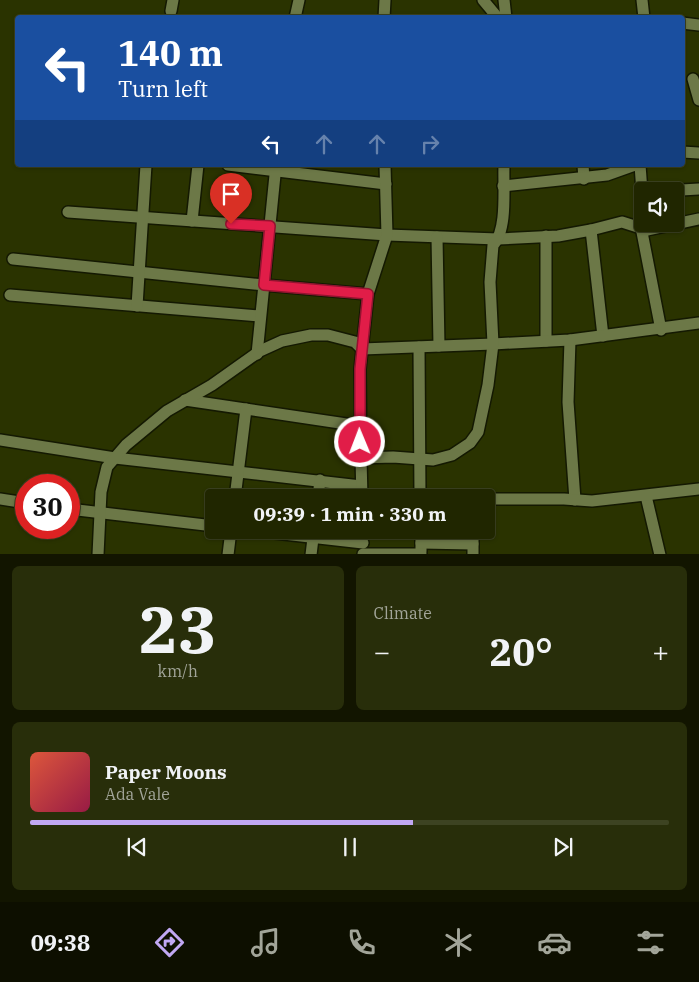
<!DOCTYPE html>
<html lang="en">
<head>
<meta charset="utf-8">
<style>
  :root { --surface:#202600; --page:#282e0a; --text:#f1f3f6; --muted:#a2a599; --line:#3d4322; --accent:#c1a8f3 }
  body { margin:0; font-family:"IBM Plex Serif",serif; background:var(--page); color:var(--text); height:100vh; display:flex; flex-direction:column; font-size:19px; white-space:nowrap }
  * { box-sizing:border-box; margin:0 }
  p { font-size:16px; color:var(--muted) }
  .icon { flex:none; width:28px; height:28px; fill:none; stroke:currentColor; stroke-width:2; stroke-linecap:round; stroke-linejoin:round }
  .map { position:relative; height:554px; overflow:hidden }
  .drawer { display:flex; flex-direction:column; gap:12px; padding:12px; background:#121500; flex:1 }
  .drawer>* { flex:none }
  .guide { position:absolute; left:15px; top:15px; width:670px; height:152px; border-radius:5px; box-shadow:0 1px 4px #0004,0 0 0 1px var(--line); background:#1a4fa0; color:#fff; overflow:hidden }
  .buttons { position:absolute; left:634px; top:182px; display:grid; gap:10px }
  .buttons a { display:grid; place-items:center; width:50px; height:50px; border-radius:5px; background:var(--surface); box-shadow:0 1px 4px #0004,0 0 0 1px var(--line); font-size:25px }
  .speed { position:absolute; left:15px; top:474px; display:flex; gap:10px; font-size:25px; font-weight:700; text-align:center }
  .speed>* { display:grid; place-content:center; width:65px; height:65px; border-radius:50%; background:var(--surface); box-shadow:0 1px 4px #0004,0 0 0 1px var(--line); line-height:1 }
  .speed .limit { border:8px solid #d22; background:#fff; color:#111 }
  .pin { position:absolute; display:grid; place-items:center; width:42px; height:42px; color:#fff; margin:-51px -21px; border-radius:50% 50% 50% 0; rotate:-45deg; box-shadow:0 0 5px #0007 }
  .pin .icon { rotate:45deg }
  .me { position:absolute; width:55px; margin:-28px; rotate:359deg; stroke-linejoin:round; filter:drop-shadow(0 0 4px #0008) }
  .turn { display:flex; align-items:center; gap:18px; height:105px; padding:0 20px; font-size:22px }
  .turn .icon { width:65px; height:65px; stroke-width:2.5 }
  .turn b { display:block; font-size:35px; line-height:42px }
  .lanes { display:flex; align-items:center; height:48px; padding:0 20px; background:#0003; justify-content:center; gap:25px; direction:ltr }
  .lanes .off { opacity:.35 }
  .big { font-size:38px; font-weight:800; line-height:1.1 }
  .drawer .widget { flex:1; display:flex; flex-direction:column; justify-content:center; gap:8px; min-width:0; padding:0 18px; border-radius:8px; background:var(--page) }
  .drawer .dial { align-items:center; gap:0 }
  .dial b { font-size:65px; line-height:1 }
  .song { display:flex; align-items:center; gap:15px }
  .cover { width:60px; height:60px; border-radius:8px; background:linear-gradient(135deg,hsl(10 70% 55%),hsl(340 70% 35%)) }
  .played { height:5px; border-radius:2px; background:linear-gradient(90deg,var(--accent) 60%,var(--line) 60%) }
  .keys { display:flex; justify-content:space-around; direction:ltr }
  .heat { display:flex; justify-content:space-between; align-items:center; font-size:28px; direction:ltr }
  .drawer .tiles { flex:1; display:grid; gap:12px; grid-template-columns:1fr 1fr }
  .widget:last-child { grid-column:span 2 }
  .trip { position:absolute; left:205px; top:489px; width:290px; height:50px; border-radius:5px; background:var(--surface); box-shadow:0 1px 4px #0004,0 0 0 1px var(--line); font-weight:800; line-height:50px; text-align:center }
  .tabs { display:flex; height:80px; justify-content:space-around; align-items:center; background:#0d0f00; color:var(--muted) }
  .tabs .icon { width:35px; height:35px }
  .tabs .current { color:var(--accent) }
  .tabs b { font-size:22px; color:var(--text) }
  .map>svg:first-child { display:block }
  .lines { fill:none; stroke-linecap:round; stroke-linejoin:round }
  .minor-casing { stroke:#141902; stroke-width:14 }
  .minor { stroke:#6c7847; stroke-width:11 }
  .route-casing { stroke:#92132f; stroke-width:12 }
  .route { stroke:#e11d48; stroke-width:9 }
</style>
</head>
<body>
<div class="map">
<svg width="699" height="555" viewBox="0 0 699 555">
  <rect width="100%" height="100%" fill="#2a3300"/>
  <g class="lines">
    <g class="minor-casing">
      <g id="minor">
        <polyline points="483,0 498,18"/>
        <polyline points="504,0 506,18"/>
        <polyline points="642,0 644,18"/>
        <polyline points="171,11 173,0"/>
        <polyline points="295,18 299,0"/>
        <polyline points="384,18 385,0"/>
        <polyline points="682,23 699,25"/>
        <polyline points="693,79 699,100"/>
        <polyline points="682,152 699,153"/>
        <polyline points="228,165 386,184"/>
        <polyline points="583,165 584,179"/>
        <polyline points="640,165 642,192"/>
        <polyline points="503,186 607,175 635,165"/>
        <polyline points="664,191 699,189"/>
        <polyline points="641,192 641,227 661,330"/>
        <polyline points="68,212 387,235 498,239 558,236 591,230 622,222 647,230 699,219"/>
        <polyline points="192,221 198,165"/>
        <polyline points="591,230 603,336"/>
        <polyline points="437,237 439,346"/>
        <polyline points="13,259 264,285 368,294"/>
        <polyline points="10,295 260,316"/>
        <polyline points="137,306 146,165"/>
        <polyline points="570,340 568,402 575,500"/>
        <polyline points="546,341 546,236"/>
        <polyline points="419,347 420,498"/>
        <polyline points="257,354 276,165"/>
        <polyline points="185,400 360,426"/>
        <polyline points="0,440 115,458 361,486"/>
        <polyline points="361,458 360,369 368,294 387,235 385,165"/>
        <polyline points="646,496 660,555"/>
        <polyline points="235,498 246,409"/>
        <polyline points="318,498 320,480"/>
        <polyline points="362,498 361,458 393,457 433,460 452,455 470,443 478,432 488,385 493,344 570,340 699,323"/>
        <polyline points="0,499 26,503"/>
        <polyline points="486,499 564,499 592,501 699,489"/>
        <polyline points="69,509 214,526"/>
        <polyline points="247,530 363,543"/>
        <polyline points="421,530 421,551"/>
        <polyline points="473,530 473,555"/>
        <polyline points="421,543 473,544"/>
        <polyline points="363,554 421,554"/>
        <path d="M 98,555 L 101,492 L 107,467 L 126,445 L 167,411 L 212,385 L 260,351 L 282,341 L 311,335 L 328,335 L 355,342 L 362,349 L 493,344 L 490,282 L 493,245 C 508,230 503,186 504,165"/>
        <polyline points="228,555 231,530"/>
        <polyline points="311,555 314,530"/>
      </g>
    </g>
    <use href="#minor" class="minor"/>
  </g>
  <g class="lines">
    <g class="route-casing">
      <polyline id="route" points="231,224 270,226 264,285 368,294 360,369 360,442"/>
    </g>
    <use href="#route" class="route"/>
  </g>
</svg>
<div class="buttons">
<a><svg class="icon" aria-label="sound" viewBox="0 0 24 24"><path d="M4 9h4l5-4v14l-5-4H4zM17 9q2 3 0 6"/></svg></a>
</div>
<div class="speed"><div class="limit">30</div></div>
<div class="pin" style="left:231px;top:224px;background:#d93025"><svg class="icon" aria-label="arrive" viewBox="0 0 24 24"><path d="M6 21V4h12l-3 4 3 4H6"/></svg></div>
<svg class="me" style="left:360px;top:442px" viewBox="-20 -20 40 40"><circle r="17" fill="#e11d48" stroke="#fff" stroke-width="3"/><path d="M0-11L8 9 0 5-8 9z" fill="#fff"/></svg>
<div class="trip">09:39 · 1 min · 330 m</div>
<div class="guide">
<div class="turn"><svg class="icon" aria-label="left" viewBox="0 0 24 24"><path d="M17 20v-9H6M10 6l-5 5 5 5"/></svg><div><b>140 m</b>Turn left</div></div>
<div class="lanes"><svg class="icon" aria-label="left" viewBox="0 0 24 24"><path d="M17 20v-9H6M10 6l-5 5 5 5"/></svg><svg class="icon off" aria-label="ahead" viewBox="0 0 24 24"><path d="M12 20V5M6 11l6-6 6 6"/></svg><svg class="icon off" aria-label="ahead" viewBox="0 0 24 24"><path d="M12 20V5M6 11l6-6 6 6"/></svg><svg class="icon off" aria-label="right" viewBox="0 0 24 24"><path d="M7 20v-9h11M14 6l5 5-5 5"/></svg></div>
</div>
</div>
<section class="drawer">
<div class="tiles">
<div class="widget dial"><b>23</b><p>km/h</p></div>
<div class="widget"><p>Climate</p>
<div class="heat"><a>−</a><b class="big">20°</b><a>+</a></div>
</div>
<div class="widget">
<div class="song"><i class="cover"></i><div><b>Paper Moons</b><p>Ada Vale</p></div></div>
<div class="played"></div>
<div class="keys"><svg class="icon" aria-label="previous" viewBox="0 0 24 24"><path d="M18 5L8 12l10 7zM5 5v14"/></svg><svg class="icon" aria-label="pause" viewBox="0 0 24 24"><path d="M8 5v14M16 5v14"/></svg><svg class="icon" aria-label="next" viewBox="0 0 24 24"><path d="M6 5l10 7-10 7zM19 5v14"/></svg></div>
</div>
</div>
</section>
<nav class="tabs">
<b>09:38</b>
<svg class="icon current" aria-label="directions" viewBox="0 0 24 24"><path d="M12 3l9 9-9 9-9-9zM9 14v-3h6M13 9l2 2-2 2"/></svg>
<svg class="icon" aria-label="music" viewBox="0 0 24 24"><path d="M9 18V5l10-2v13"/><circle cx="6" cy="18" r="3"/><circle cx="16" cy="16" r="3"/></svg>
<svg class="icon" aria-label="phone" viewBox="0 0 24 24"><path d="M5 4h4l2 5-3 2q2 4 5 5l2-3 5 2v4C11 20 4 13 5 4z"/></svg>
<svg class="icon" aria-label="climate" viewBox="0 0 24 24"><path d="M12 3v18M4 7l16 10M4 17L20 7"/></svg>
<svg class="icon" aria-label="car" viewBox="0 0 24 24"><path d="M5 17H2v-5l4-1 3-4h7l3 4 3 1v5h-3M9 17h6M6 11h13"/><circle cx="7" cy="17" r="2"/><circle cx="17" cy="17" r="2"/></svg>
<svg class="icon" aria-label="filters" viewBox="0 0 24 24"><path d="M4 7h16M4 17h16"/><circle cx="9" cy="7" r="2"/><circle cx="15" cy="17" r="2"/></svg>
</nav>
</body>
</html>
